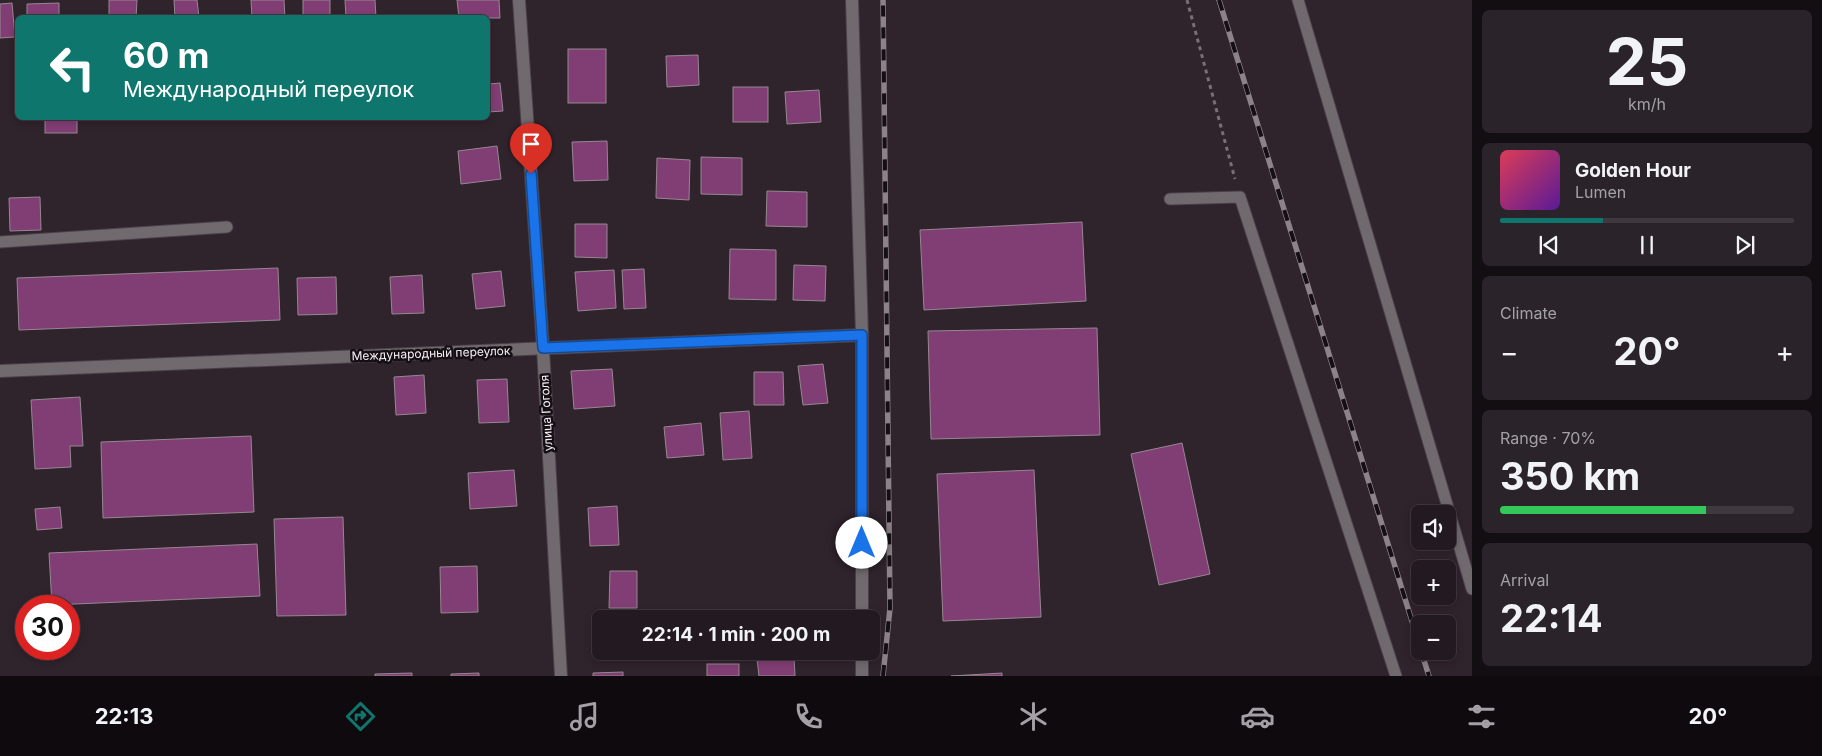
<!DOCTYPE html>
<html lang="en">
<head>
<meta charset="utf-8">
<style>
  :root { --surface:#231a21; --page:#2b232a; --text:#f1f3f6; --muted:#a3a1a5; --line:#40383f; --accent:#0f766e }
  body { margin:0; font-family:Inter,sans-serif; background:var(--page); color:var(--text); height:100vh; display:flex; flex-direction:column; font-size:19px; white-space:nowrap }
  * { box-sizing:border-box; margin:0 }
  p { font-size:16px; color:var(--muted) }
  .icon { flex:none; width:28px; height:28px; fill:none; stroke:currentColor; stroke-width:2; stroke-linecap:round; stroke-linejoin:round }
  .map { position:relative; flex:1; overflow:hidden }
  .panel { display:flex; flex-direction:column; gap:10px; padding:10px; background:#130e12; width:350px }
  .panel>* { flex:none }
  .top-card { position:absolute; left:15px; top:15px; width:475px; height:105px; border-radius:8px; box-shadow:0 2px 8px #0003,0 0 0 1px var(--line); background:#0f766e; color:#fff; overflow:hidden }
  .controls { position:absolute; left:1411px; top:505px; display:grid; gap:10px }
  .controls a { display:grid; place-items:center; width:45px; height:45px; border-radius:8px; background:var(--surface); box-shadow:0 2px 8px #0003,0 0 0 1px var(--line); font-size:25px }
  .speed { position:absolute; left:15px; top:595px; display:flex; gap:10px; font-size:25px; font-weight:700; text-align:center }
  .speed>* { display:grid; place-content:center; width:65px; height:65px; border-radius:50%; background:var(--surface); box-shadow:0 2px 8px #0003,0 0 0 1px var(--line); line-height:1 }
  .speed .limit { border:8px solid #d22; background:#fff; color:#111 }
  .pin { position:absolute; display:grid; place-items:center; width:42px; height:42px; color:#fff; margin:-51px -21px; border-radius:50% 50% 50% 0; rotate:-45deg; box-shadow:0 0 5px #0007 }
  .pin .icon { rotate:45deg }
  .me { position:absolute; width:55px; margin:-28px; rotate:0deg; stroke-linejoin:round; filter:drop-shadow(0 0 4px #0008) }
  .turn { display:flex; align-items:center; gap:18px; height:105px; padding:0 25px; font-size:22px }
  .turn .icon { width:65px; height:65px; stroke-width:2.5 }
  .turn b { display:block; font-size:35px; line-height:42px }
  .big { font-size:38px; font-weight:700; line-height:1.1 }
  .panel .tile { flex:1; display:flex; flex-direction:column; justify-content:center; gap:8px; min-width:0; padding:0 18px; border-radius:8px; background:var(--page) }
  .panel .dial { align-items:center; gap:0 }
  .dial b { font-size:65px; line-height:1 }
  .song { display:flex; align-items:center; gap:15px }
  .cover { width:60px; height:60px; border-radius:8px; background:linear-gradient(135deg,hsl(350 70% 55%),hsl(270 70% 35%)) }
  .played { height:5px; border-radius:2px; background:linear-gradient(90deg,var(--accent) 35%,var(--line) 35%) }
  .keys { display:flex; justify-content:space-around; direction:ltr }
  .heat { display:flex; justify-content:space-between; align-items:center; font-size:28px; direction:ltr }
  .charge { height:8px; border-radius:4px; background:linear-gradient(90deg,#34c759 70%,var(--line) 0) }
  .trip { position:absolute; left:592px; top:610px; width:288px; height:50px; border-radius:8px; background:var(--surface); box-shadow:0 2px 8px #0003,0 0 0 1px var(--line); font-weight:700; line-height:50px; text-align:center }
  .menu { display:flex; height:80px; justify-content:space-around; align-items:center; background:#0e0a0d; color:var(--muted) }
  .menu .icon { width:35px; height:35px }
  .menu .current { color:var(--accent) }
  .menu b { font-size:22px; color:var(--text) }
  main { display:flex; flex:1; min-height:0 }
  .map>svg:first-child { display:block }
  .building { fill:#813e74; stroke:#968792 }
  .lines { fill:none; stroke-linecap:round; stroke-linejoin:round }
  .lane-casing { stroke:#4b4048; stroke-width:13 }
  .street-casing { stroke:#4b4048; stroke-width:14 }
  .path { stroke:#7a6f77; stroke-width:3; stroke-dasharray:4 4; stroke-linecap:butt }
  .lane { stroke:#706a6f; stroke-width:11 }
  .street { stroke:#706a6f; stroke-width:12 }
  .rail-casing { stroke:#8d828a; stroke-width:5.5 }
  .rail { stroke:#140f13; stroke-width:4; stroke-dasharray:11; stroke-linecap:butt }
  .route-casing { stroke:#114b97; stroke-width:12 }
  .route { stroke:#1a73e8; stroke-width:9 }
  .labels { text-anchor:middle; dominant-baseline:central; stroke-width:5; stroke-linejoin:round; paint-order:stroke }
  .street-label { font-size:12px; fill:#f8eff5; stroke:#140f13 }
</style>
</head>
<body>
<main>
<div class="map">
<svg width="1472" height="676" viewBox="0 0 1472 676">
  <rect width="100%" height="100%" fill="#2f232c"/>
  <g class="building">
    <polygon points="109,0 137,0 136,18 109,18"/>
    <polygon points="174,0 197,0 199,18 175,18"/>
    <polygon points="251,0 284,0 285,18 252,18"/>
    <rect x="303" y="0" width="27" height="18"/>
    <polygon points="345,0 375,0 376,18 346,18"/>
    <polygon points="457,0 499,0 500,18 459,18"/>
    <polygon points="12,3 15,37 0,38 0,4"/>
    <polygon points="59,3 59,18 27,18 27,4"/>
    <rect x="568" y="49" width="38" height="54"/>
    <polygon points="698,55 699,85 667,87 666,56"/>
    <polygon points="500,83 503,111 488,112 488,84"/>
    <rect x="733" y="87" width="35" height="35"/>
    <polygon points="819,90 821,122 787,124 785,92"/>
    <rect x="45" y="118" width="32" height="15"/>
    <polygon points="607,141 608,180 574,181 572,142"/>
    <polygon points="497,146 501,179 461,184 458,151"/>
    <polygon points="701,157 742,158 742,195 701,194"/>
    <polygon points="657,158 690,160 689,200 656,198"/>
    <polygon points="767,191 807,192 807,227 766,226"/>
    <polygon points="40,197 41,230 10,231 9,198"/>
    <polygon points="1082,222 1086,301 924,310 920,230"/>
    <polygon points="575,224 607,224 607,258 575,257"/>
    <polygon points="730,249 776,250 776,300 729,299"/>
    <polygon points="794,265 826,266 825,301 793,300"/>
    <polygon points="278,268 280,320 19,330 17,278"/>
    <polygon points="644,269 646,308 624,309 622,270"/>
    <polygon points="614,270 616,308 578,311 575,272"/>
    <polygon points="501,271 505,306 476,309 472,274"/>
    <polygon points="422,275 424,313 392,314 390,277"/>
    <polygon points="336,277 337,314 298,315 297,278"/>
    <polygon points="1097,328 1100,435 931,439 928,331"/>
    <polygon points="823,364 828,403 803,405 798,366"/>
    <polygon points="612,369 615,406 574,409 571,371"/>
    <polygon points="754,372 783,372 784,405 754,405"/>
    <polygon points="424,375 426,413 396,415 394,377"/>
    <polygon points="507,379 509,422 479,423 477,380"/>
    <polygon points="80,397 83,446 70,446 71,467 35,469 31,400"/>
    <polygon points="749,411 752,458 723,460 720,413"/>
    <polygon points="701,423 704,455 667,458 664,427"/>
    <polygon points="251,436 254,512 103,518 101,442"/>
    <polygon points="1182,443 1210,574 1159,585 1131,454"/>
    <polygon points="514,470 517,506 470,509 468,473"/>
    <polygon points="1034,470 1041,617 943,621 937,474"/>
    <polygon points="617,506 619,545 590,546 588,508"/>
    <polygon points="60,507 62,528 37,530 35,509"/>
    <polygon points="343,517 346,615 277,616 274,519"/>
    <polygon points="257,544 260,596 52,605 49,553"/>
    <polygon points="477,566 478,612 441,613 440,567"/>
    <polygon points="610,571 637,571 637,608 609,608"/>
    <polygon points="794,656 795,676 759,676 757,659"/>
    <rect x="707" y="664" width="32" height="12"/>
    <polygon points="623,672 623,676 593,676 593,673"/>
    <polygon points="412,673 412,676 375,676 375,674"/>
    <polygon points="479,673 479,676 451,676 451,674"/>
    <polygon points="1002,673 1002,676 951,676"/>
  </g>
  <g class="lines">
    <g class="lane-casing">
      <g id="lane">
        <polyline points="1298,0 1472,589"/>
        <polyline points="1170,199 1240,197 1396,676"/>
        <polyline points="0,242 227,227"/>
      </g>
    </g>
    <g class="street-casing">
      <g id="street">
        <polyline points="519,0 543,348 561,676"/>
        <polyline points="852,0 862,335 862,619"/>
        <polyline points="0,371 862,335"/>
        <polyline points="862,651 862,676"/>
      </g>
    </g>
    <polyline class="path" points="1187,0 1235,179"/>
    <use href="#lane" class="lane"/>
    <use href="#street" class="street"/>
    <g class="rail-casing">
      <g id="rail">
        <polyline points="1219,0 1420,647"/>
        <polyline points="1421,651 1429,676"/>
        <polyline points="883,676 890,608 883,0"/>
      </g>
    </g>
    <use href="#rail" class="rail"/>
  </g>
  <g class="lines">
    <g class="route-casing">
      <polyline id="route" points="531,174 543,348 862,335 862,543"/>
    </g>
    <use href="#route" class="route"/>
  </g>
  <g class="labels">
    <g class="street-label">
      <text transform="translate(431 353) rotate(-2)">Международный переулок</text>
      <text transform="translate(546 413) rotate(-93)">улица Гоголя</text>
    </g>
  </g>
</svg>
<div class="controls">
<a><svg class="icon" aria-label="sound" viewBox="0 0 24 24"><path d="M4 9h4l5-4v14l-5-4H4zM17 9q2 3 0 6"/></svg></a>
<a>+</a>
<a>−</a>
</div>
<div class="speed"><div class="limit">30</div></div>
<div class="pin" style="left:531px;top:174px;background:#d93025"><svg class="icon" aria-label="arrive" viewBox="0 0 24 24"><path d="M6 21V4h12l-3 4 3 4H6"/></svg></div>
<svg class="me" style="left:862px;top:543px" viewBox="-20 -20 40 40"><circle r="19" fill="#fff"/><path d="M0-13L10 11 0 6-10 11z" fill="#1a73e8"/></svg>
<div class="trip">22:14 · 1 min · 200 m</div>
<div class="top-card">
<div class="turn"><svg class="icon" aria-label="left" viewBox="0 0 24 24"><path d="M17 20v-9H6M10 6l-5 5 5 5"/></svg><div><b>60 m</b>Международный переулок</div></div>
</div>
</div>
<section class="panel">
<div class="tile dial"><b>25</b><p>km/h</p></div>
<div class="tile">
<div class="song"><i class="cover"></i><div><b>Golden Hour</b><p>Lumen</p></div></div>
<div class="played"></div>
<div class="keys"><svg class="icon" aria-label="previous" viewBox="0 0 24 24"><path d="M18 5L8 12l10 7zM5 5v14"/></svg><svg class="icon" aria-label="pause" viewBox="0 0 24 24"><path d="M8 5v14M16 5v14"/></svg><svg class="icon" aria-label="next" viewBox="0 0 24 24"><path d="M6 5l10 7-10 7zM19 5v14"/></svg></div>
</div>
<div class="tile"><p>Climate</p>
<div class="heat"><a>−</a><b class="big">20°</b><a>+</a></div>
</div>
<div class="tile"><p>Range · 70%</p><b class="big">350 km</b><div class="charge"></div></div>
<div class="tile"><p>Arrival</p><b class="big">22:14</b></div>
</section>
</main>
<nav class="menu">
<b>22:13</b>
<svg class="icon current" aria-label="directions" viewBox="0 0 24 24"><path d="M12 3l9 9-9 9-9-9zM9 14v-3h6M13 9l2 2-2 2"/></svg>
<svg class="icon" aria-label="music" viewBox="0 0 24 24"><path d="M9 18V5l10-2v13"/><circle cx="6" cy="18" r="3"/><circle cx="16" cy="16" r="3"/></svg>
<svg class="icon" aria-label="phone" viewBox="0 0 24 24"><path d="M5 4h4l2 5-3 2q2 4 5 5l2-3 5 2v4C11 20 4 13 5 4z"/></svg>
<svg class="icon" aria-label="climate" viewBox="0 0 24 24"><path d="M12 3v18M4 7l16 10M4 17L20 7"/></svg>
<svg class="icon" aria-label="car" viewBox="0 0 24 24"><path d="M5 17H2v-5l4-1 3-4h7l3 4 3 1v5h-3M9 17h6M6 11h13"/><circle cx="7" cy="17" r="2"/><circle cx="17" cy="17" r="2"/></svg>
<svg class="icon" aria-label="filters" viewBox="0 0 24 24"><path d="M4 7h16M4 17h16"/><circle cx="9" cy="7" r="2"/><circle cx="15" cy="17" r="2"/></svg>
<b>20°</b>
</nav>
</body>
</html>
